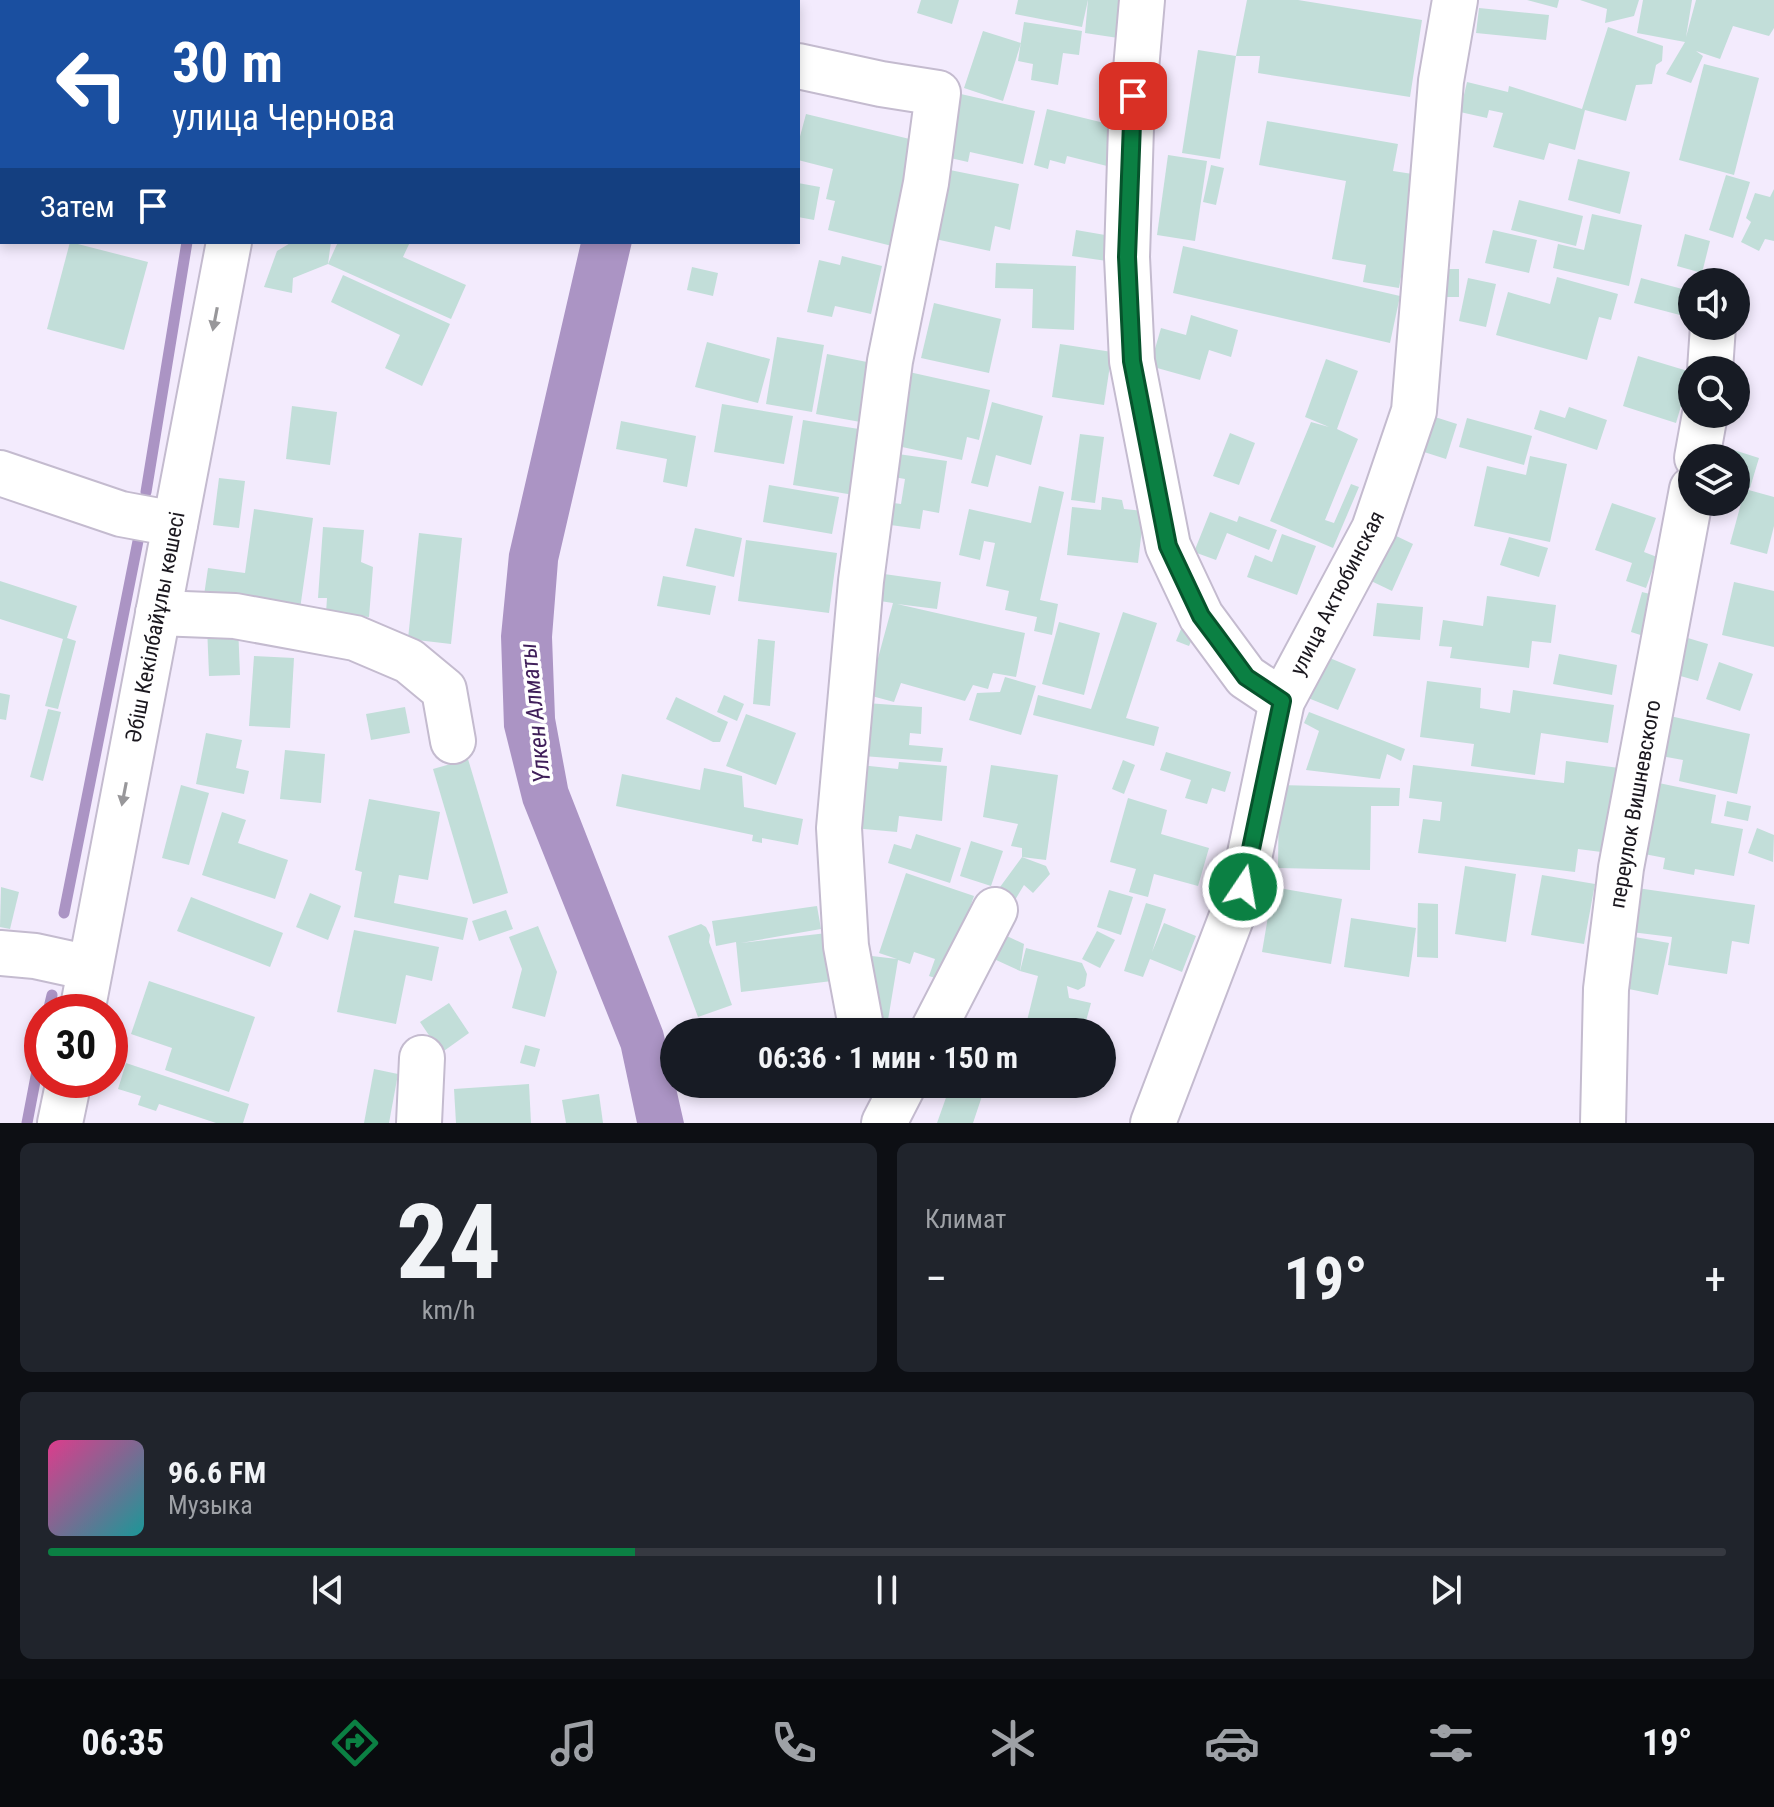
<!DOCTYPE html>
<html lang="ru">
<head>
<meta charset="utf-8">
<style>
  :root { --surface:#171b24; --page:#20242c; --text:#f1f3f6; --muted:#9ea1a6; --line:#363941; --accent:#0b8043 }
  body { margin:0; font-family:"Roboto Condensed",sans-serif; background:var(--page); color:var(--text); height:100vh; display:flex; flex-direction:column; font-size:30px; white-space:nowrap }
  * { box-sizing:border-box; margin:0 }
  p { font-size:26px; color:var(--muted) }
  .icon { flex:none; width:44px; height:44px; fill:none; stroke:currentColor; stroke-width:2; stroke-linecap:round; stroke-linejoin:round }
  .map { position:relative; height:1123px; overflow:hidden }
  .sheet { display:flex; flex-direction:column; gap:20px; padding:20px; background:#0d0f14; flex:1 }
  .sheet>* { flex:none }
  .top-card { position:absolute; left:0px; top:0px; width:800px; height:244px; box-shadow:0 4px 12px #0003; background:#1a4fa0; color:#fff; overflow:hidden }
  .fabs { position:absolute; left:1678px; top:268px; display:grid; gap:16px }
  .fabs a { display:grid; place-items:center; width:72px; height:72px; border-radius:50%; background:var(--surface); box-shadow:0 4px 12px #0003; font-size:40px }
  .speed { position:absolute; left:24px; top:994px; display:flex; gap:16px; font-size:40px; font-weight:700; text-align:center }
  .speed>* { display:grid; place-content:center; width:104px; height:104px; border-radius:50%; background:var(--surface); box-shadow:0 4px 12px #0003; line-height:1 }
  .speed .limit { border:12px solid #d22; background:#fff; color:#111 }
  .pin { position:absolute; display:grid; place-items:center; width:68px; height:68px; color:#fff; margin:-34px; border-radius:16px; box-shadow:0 4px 12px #0006 }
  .me { position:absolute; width:88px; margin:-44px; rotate:12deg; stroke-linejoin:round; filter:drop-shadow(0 0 6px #0008) }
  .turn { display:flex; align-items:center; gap:28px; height:168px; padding:0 40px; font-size:36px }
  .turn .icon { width:104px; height:104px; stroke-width:2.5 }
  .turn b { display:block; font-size:56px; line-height:68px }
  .then { display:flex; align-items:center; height:76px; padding:0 40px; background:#0003; gap:16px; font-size:30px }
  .big { font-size:60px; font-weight:700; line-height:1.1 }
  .sheet .tile { flex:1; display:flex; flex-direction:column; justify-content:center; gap:12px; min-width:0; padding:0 28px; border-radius:12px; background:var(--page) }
  .sheet .dial { align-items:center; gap:0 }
  .dial b { font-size:104px; line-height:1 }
  .song { display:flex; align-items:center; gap:24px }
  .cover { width:96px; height:96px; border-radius:12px; background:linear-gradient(135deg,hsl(330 70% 55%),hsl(180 70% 35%)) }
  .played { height:8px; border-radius:4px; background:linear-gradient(90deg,var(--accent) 35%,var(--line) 35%) }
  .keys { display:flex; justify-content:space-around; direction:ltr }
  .heat { display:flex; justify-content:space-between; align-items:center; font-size:44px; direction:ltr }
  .sheet .tiles { flex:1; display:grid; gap:20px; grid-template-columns:1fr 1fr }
  .tile:last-child { grid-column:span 2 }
  .trip { position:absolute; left:660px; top:1018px; width:456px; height:80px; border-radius:40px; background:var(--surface); box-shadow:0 4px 12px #0003; font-weight:700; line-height:80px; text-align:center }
  .menu { display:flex; height:128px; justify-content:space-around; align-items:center; background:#090b0e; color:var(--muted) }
  .menu .icon { width:56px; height:56px }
  .menu .current { color:var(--accent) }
  .menu b { font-size:36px; color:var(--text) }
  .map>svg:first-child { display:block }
  .water { fill:#ab94c4 }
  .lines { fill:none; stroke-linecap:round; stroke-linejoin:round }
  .stream { stroke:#ab94c4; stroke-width:11 }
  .building { fill:#c2ded9 }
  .minor-casing { stroke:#c4bbcf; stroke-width:48 }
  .minor { stroke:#fff; stroke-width:44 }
  .oneway { fill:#98979a }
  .route-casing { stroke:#07532c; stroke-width:20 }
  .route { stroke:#0b8043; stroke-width:14 }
  .labels { text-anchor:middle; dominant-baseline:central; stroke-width:7; stroke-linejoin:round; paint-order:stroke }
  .street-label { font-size:22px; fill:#1b181f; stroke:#fff }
  .water-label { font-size:24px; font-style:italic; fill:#40205a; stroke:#fff }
</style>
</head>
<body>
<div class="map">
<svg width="1774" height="1123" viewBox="0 0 1774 1123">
  <rect width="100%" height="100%" fill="#f3ebfd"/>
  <polygon class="water" points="581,242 632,242 558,561 552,637 555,718 568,788 663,1031 684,1123 637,1123 621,1048 523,803 504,727 501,636 509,554"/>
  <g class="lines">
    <g class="stream">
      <polyline points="202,0 203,2"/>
      <polyline points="146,492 187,242"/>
      <polyline points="64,913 138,541"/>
      <polyline points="48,1012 52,995"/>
      <polyline points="27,1123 42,1045"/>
    </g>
  </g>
  <g class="building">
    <polygon points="921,0 959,0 952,24 917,13"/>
    <polygon points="1018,0 1088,0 1082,27 1015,14"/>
    <polygon points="1088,0 1131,0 1125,39 1085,33"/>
    <polygon points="1247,0 1298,0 1422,20 1410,97 1258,73 1260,56 1236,56"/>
    <polygon points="1527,0 1559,0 1557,8"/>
    <polygon points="1580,0 1639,0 1634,16 1605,23 1607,9"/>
    <polygon points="1643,0 1692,0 1686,37 1696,0 1774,0 1774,28 1769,36 1733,26 1720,59 1696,51 1703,56 1691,83 1666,74 1685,42 1637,33"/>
    <polygon points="1479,8 1549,15 1546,40 1476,33"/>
    <polygon points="1024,22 1082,31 1079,55 1063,53 1058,85 1031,80 1033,64 1018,61"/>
    <polygon points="1608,27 1663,46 1662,61 1656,65 1652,84 1636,85 1626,121 1585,110 1575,150 1549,143 1544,160 1493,147 1503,113 1489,110 1487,118 1460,112 1467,82 1508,92 1509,86 1582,109"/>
    <polygon points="983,31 1021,43 1003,101 964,88"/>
    <polygon points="1198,50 1236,56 1220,159 1182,153"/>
    <polygon points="1704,64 1759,78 1734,175 1679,160"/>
    <polygon points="952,92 1035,111 1023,164 970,152 968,162 937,155"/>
    <polygon points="1047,109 1129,129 1119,169 1067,156 1065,164 1050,160 1048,169 1034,165"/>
    <polygon points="806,114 918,141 892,246 828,230 835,201 826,199 833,169 798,160 798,144"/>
    <polygon points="1267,121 1398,144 1393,171 1419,175 1399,288 1363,282 1366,265 1332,259 1346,181 1259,165"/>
    <polygon points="1168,155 1207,161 1195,241 1157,235"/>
    <polygon points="1578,159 1630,172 1620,214 1568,200"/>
    <polygon points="1211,165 1224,168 1216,205 1203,202"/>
    <polygon points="940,168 1019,184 1010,230 995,226 990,251 926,237"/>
    <polygon points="1726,175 1750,182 1733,238 1709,230"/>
    <polygon points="798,183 820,187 814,220 798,217"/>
    <polygon points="1774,189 1774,241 1765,239 1759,251 1741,242 1751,222 1746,218 1755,193 1770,197"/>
    <polygon points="1519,200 1583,216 1576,246 1511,230"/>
    <polygon points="1592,214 1642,225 1629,286 1553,268 1558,244 1584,250"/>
    <polygon points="1076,230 1111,236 1107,261 1072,256"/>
    <polygon points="1493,230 1537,240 1529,273 1485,263"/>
    <polygon points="1685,234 1710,241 1702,273 1677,266"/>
    <polygon points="70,242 148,262 124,350 47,329"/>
    <polygon points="292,242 331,242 328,264 293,278 292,293 264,287 277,251"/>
    <polygon points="338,242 410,242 403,257 466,285 451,319 328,264"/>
    <polygon points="1183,246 1400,296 1390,343 1173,293"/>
    <polygon points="842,256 882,266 871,314 835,306 832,317 807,312 819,260 840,265"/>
    <polygon points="996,263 1076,266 1074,330 1032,328 1033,289 995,288"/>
    <polygon points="692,267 718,273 713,296 687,290"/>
    <rect x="1437" y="269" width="22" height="28"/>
    <polygon points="343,275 450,324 422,386 385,368 400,335 331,302"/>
    <polygon points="1557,277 1618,294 1611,320 1599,317 1587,360 1496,335 1508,292 1550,304"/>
    <polygon points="1468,278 1496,284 1486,327 1459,321"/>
    <polygon points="1641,278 1686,290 1680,315 1634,303"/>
    <polygon points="934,303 1001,319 989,373 921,358"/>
    <polygon points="1191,315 1238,330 1231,357 1209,350 1200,380 1150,366 1161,328 1186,335"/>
    <polygon points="777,337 824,345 812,412 766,404"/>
    <polygon points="707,342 770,359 758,403 695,387"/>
    <polygon points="1060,344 1112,352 1104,405 1052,397"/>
    <polygon points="827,354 877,364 866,423 816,414"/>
    <polygon points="1638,356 1691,372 1676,423 1623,406"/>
    <polygon points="1326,359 1358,371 1337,429 1358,439 1325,520 1334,523 1351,484 1359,487 1333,548 1270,521 1311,422 1329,427 1305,417"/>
    <polygon points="909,372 990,390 979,440 967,437 962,460 893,445"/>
    <polygon points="992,402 1043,416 1031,465 996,455 988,487 971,483"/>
    <polygon points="722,404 793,416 784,464 714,452"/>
    <polygon points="292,406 337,412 330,465 286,459"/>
    <polygon points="1569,407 1607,420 1597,450 1534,429 1540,410 1565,418"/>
    <polygon points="1435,417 1457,424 1446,459 1424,452"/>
    <polygon points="1467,418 1532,436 1524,465 1459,447"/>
    <polygon points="803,420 865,430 854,495 793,485"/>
    <polygon points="621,421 696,436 687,487 663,482 667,459 616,449"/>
    <polygon points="1230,433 1255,443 1239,485 1213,476"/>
    <polygon points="1080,434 1104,437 1095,503 1071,500"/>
    <polygon points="1718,445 1759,458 1750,488 1736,484 1736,458 1715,458"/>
    <polygon points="891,453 947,461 939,513 923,510 920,529 883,524 886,502 901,504 905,479 888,476"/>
    <polygon points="1530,456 1567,464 1550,542 1474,526 1487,466 1526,475"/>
    <polygon points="219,478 245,481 239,528 213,525"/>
    <polygon points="769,485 839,497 832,534 763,522"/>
    <polygon points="1039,486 1064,492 1040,600 1058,604 1052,635 1034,631 1037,617 1005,610 1009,591 986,586 995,543 984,541 980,560 959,555 969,509 1031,523"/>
    <polygon points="1745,489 1774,497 1774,526 1767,554 1730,544"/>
    <polygon points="1102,497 1122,500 1124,509 1144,511 1138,563 1067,555 1072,507 1101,510"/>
    <polygon points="1612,503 1656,518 1644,552 1657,557 1646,588 1626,581 1632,563 1595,550"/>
    <polygon points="254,509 313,518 299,616 203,602 208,568 245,573"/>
    <polygon points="1210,512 1237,522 1239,516 1277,530 1269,550 1227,533 1216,560 1194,552"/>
    <polygon points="323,527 364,530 361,562 373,567 369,617 326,613 327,598 318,598"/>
    <polygon points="695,528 742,538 734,577 686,566"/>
    <polygon points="419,533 462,538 451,644 408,639"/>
    <polygon points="1390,533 1413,544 1392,591 1369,580"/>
    <polygon points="1282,534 1316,546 1297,595 1247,577 1255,555 1272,562"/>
    <polygon points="1509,537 1548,548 1539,577 1500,565"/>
    <polygon points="746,540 837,553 829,613 738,601"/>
    <polygon points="884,574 941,582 937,609 897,604 1025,633 1016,677 993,673 988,689 973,685 965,701 901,683 894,702 868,695 893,603 880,601"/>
    <polygon points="663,576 716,586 710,615 657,606"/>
    <polygon points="0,581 77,606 67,638 76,641 58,709 45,706 63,639 0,619"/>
    <polygon points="1734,582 1774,591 1774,647 1722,635"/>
    <polygon points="1642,592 1658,596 1647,637 1631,632"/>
    <polygon points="1487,596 1556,605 1551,643 1532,641 1529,668 1450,658 1452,647 1439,646 1443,620 1483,626"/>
    <polygon points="1377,603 1423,607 1420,640 1373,636"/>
    <polygon points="1123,612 1157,623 1126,718 1159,727 1154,746 1033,715 1038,695 1091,709"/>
    <polygon points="1059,622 1100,633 1084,695 1042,684"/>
    <polygon points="1184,622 1197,628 1189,646 1176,641"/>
    <polygon points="238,625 240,675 209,676 207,626"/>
    <polygon points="1681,636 1708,644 1698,681 1670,673"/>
    <polygon points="758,639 775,641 770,706 753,704"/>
    <polygon points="1559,654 1617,665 1612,695 1553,684"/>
    <polygon points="254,656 294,658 290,728 249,726"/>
    <polygon points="1325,656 1356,669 1338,710 1308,698"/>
    <polygon points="1719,662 1753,674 1740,711 1706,699"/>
    <polygon points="1005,677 1036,686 1021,735 969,720 977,693 1000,692"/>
    <polygon points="1427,681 1481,688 1480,708 1510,713 1513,690 1614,705 1608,743 1541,733 1535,775 1471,766 1474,744 1420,737"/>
    <polygon points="0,693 10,695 6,720 0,719"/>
    <polygon points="724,695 744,704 737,721 717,712"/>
    <polygon points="676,697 728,722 720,742 713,742 666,719"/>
    <polygon points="866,703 922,707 921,734 910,733 909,745 943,748 941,762 863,756"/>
    <polygon points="405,707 410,733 371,740 366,714"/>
    <polygon points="48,709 61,712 43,781 30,777"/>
    <polygon points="1309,712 1405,749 1401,761 1387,754 1380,779 1306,770 1319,731 1304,723"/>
    <polygon points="746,714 796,733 776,785 726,766"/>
    <polygon points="1670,716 1750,734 1737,794 1679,781 1683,760 1661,756"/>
    <polygon points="206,733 242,740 236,768 249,771 244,794 196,784"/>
    <polygon points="285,750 325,754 321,803 280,799"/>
    <polygon points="1166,752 1231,772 1225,792 1212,788 1207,804 1185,798 1191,780 1160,770"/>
    <polygon points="468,759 508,893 473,904 433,769"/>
    <polygon points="1123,760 1135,765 1124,794 1112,789"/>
    <polygon points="1566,761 1627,769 1617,854 1578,849 1575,872 1418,853 1423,819 1440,821 1442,802 1409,798 1413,765 1564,783"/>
    <polygon points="899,762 947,766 942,821 899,816 897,832 853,828 860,765 898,769"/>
    <polygon points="991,765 1058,775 1046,860 1022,857 1022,848 1011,846 1018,824 983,817"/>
    <polygon points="704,768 742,776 744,807 803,819 798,845 762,838 762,843 752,841 753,835 616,806 622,774 700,790"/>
    <polygon points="1654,782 1716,795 1711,823 1743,829 1734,876 1695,869 1694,875 1663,869 1665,858 1639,853"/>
    <polygon points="181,785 209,793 189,865 162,858"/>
    <polygon points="1279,785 1400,788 1399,806 1371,806 1370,870 1278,868"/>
    <polygon points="1128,798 1167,810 1161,834 1209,848 1198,886 1154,874 1148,897 1129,892 1136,869 1110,862"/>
    <polygon points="369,799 440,812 428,880 399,875 394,903 468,918 463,940 354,917 362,872 355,870"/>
    <polygon points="1727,801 1751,806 1748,821 1724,816"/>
    <polygon points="222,812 246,820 238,843 288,860 275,899 202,875"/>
    <polygon points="1757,828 1774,835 1773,862 1748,853"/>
    <polygon points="916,834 961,848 950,883 888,863 894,844 911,849"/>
    <polygon points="971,841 1003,851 991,886 960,876"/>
    <polygon points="1022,857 1046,866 1050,874 1033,893 1024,885 1009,910 992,898"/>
    <polygon points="1465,866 1516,874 1506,942 1455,934"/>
    <polygon points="906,873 974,896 944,981 929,976 935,959 914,952 910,964 898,960 886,1032 868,1032 855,954 897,959 879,953"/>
    <polygon points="1542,875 1595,884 1584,944 1531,935"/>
    <polygon points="1,887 19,892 10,929 0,927"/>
    <polygon points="1273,887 1342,899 1331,964 1262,952"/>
    <polygon points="1637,888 1755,905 1749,944 1732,941 1727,974 1668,965 1672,937 1631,932"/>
    <polygon points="1109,890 1133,897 1121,935 1097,927"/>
    <polygon points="310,893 341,906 328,940 296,927"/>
    <polygon points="191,897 283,933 270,967 177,931"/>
    <polygon points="1146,903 1166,909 1152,952 1164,923 1196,936 1182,972 1150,959 1143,977 1124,971"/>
    <polygon points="1418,903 1438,904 1438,958 1417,957"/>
    <polygon points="817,906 821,929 741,943 827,933 832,981 741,992 736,942 716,946 712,921"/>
    <polygon points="506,910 513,929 479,941 472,921"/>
    <polygon points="1351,918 1416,928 1409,977 1344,967"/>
    <polygon points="701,924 706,927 710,935 709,942 732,1005 698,1017 668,936"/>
    <polygon points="538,926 557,972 545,1017 512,1008 522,969 509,937"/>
    <polygon points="354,930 439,947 432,981 406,975 396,1024 337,1012"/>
    <polygon points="994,930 1024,944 1020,971 983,954"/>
    <polygon points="1097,931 1115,940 1100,968 1082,959"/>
    <polygon points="1629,936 1669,943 1658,995 1619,987"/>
    <polygon points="1026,948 1082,963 1087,974 1085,986 1078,990 1067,986 1069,998 1091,1003 1083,1032 1037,1032 1025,1029 1038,976 1020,971"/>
    <polygon points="149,981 255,1017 229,1092 165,1070 172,1048 131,1034"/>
    <polygon points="449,1003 469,1033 441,1053 420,1022"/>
    <polygon points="525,1045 540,1049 535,1067 520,1063"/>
    <polygon points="126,1063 249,1104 243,1123 216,1123 159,1104 156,1111 138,1105 141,1096 118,1089"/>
    <polygon points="374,1069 398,1074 389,1123 364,1123"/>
    <polygon points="529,1084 531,1123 456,1123 454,1089"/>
    <polygon points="927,1084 986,1084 973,1123 937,1123 948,1092"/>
    <polygon points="1008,1084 1035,1084 1030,1095 1007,1086"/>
    <polygon points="599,1094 603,1123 566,1123 562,1100"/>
  </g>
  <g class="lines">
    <g class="minor-casing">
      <g id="minor">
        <polyline points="249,0 250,2"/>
        <polyline points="714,0 715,2"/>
        <polyline points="1142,0 1131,127 1127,257 1132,361 1168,546 1201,616 1246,677 1282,701"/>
        <polyline points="798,66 881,84 938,93 926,183 890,361 861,581 839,828 846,946 862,1032"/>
        <polyline points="1710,370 1713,326"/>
        <polyline points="1697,458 1705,414"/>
        <polyline points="0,473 121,514 175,524"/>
        <polyline points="158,613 235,616 355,638 409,661 444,690 453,741"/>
        <polyline points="0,953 35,956 90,968"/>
        <polyline points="82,1012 229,242"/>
        <polyline points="932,1032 995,910"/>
        <polyline points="60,1123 69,1080"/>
        <polyline points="419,1123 422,1058"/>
        <polyline points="884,1123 904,1084"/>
        <polyline points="1153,1123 1243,887 1282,701 1374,529 1414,411 1441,81 1455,0"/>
        <polyline points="1603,1123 1606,989 1621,868 1692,489"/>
      </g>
    </g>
    <use href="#minor" class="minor"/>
  </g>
  <defs><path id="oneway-solid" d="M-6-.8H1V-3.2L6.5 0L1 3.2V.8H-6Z" transform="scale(2)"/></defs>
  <g class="oneway">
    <use href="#oneway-solid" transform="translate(215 319) rotate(101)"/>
    <use href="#oneway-solid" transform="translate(124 794) rotate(101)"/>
  </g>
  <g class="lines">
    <g class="route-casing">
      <polyline id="route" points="1133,96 1127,257 1132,361 1168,546 1201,616 1216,636 1246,677 1282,701 1243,887"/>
    </g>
    <use href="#route" class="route"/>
  </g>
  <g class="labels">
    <g class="street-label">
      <text transform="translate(1337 593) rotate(-63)">улица Актюбинская</text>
      <text transform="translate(155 627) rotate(-79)">Әбіш Кекілбайұлы көшесі</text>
      <text transform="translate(1635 804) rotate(-80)">переулок Вишневского</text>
    </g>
    <g class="water-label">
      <text transform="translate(535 713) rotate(-96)">Үлкен Алматы</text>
    </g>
  </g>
</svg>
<div class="fabs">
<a><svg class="icon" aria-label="sound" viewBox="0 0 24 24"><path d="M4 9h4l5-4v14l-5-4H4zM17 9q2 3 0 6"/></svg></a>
<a><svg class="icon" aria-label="search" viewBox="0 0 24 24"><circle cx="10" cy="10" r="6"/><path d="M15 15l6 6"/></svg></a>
<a><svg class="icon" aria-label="layers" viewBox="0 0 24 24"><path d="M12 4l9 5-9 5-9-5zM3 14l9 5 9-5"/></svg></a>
</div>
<div class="speed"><div class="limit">30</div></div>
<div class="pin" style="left:1133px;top:96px;background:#d93025"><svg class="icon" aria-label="arrive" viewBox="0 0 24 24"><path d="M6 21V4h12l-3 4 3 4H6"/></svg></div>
<svg class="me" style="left:1243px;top:887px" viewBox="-20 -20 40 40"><circle r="17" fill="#0b8043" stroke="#fff" stroke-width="3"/><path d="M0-11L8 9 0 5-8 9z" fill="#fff"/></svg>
<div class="trip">06:36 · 1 мин · 150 m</div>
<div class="top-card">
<div class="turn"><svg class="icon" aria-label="left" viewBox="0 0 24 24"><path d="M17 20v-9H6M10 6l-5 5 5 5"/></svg><div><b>30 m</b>улица Чернова</div></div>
<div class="then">Затем<svg class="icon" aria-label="arrive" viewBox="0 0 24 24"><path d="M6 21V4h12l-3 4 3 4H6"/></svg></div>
</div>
</div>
<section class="sheet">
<div class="tiles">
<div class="tile dial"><b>24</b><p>km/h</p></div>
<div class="tile"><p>Климат</p>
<div class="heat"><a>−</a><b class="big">19°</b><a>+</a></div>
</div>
<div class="tile">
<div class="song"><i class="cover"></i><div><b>96.6 FM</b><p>Музыка</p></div></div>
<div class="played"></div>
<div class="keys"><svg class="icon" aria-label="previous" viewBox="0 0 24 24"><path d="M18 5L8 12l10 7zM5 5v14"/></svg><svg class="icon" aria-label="pause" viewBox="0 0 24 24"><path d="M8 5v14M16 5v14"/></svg><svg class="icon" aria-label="next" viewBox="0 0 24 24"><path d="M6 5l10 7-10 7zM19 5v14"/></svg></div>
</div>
</div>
</section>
<nav class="menu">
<b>06:35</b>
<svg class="icon current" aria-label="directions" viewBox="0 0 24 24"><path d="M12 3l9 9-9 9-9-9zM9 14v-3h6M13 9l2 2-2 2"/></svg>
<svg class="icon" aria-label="music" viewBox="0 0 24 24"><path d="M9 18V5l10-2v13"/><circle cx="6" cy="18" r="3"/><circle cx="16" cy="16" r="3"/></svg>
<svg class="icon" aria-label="phone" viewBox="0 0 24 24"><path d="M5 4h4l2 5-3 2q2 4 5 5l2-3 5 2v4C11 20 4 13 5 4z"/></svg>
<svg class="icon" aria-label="climate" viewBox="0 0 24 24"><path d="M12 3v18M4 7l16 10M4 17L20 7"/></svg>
<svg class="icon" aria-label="car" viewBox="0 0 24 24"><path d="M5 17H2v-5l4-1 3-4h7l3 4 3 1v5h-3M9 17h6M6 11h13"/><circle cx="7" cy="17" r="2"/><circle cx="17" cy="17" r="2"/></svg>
<svg class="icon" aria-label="filters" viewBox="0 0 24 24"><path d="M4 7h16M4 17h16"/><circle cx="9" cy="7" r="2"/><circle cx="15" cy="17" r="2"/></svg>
<b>19°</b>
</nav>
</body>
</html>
